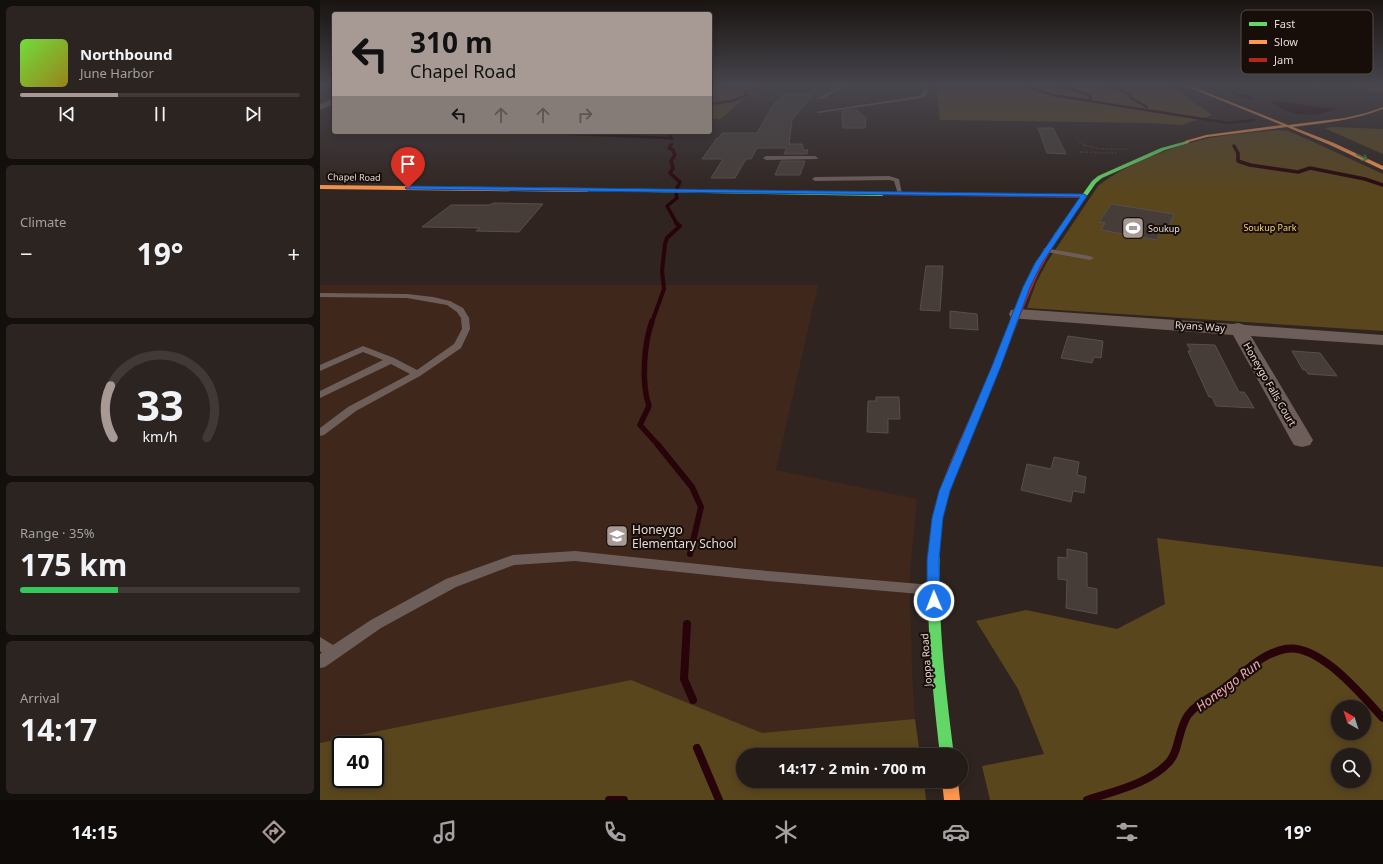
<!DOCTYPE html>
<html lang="en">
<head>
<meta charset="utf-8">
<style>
  :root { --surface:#231b17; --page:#2b2420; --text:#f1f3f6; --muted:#a3a1a1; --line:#403936; --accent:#a79a95 }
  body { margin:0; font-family:"Noto Sans",sans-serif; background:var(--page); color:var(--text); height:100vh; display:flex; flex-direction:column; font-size:15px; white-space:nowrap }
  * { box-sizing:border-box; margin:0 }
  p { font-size:13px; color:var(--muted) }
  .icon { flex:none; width:22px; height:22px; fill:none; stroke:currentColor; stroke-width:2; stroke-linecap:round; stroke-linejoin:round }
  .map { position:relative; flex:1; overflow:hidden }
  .details { display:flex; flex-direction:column; gap:6px; padding:6px; background:#130f0d; width:320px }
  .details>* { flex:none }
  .guide { position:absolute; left:12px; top:12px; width:380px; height:122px; border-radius:4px; box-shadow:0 2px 10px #0003,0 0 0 1px var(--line); background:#a79a95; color:#111; overflow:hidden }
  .needle { width:26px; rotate:321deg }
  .fabs { position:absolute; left:1011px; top:700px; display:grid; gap:8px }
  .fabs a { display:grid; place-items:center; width:40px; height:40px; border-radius:50%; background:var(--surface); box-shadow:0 2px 10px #0003,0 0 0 1px var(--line); font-size:20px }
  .speed { position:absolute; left:12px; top:736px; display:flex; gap:8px; font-size:20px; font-weight:700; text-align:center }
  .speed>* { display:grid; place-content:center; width:52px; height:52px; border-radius:50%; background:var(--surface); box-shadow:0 2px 10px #0003,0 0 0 1px var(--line); line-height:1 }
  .speed .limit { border:2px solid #111; border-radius:6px; background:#fff; color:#111 }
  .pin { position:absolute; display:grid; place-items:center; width:34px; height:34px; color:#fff; margin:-41px -17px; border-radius:50% 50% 50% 0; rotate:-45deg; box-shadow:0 0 4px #0007 }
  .pin .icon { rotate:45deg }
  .me { position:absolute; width:44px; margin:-22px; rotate:359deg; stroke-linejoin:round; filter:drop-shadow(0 0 3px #0008) }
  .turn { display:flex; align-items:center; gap:14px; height:84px; padding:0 12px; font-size:18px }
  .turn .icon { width:52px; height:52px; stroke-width:2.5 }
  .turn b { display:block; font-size:28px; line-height:34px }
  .lanes { display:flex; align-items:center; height:38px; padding:0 12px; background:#0003; justify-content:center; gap:20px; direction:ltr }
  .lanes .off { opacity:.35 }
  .big { font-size:30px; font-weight:700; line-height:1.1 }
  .details .tile { flex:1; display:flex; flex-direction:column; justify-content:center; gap:6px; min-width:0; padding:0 14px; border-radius:6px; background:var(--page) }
  .details .dial { align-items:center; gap:0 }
  .dial svg { height:104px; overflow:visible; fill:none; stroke:var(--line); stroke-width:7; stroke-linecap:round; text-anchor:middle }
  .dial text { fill:var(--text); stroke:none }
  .song { display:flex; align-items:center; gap:12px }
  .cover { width:48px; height:48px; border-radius:6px; background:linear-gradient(135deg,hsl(100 70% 55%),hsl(50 70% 35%)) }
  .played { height:4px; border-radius:2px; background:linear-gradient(90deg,var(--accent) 35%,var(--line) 35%) }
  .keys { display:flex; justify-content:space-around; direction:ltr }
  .heat { display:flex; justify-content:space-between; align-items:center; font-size:22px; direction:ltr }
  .charge { height:6px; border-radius:3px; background:linear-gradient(90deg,#34c759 35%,var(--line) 0) }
  .trip { position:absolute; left:416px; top:748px; width:232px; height:40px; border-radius:20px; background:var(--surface); box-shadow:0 2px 10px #0003,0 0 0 1px var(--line); font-weight:700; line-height:40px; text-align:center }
  .tabs { display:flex; height:64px; justify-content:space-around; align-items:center; background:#0e0b09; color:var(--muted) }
  .tabs .icon { width:28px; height:28px }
  .tabs .current { color:var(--accent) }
  .tabs b { font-size:18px; color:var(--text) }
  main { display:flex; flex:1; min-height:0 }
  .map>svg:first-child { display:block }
  .built { fill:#3f271c; fill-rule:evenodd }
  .green { fill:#5a461d; fill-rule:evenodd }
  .water { fill:#28030a }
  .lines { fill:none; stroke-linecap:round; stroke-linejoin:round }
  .stream-far5 { stroke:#28030a; stroke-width:2.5 }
  .stream-far4 { stroke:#28030a; stroke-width:3.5 }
  .stream-far3 { stroke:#28030a; stroke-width:4 }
  .stream-far2 { stroke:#28030a; stroke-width:5.5 }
  .stream-far1 { stroke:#28030a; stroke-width:6 }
  .stream { stroke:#28030a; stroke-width:8 }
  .building { fill:#463d38; stroke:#584f4a }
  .path-far1 { stroke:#665a56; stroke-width:1; stroke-dasharray:0.5 1.5; stroke-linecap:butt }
  .path { stroke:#665a56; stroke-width:1.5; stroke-dasharray:0.5 2; stroke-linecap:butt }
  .lane { fill:#6e5e5a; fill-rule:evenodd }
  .street { fill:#6e5e5a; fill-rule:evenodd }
  .fast { fill:#63d668; fill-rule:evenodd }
  .slow { fill:#ff974d; fill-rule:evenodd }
  .jam { fill:#b3261e; fill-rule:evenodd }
  .oneway { stroke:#417c3e }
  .route { fill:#1a73e8; stroke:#114b97 }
  .labels { text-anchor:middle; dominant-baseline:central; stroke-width:4; stroke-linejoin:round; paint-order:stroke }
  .far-street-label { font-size:9px; fill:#e7dad4; stroke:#170e0a }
  .far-park-label { font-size:9px; fill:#fccf72; stroke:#170e0a }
  .far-poi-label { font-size:9px; fill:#e7dad4; stroke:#170e0a; text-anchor:start }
  .street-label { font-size:10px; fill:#e7dad4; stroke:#170e0a }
  .near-poi-label { font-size:12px; fill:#e7dad4; stroke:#170e0a; text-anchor:start }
  .near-water-label { font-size:13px; font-style:italic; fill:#f6a4b0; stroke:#170e0a }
  .key { fill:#170e0a; stroke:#554b47; stroke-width:1 }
  .key-label { font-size:11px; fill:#e7dad4 }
</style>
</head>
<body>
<main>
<section class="details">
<div class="tile">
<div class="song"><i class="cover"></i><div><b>Northbound</b><p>June Harbor</p></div></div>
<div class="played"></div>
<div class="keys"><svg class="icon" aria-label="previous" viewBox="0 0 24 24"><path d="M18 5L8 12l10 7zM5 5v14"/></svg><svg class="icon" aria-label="pause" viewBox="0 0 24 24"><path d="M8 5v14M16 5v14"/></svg><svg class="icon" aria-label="next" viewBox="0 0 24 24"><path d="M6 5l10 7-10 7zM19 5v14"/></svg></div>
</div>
<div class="tile"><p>Climate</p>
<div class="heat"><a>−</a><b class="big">19°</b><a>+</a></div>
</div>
<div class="tile dial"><svg viewBox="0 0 100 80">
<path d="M14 69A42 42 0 1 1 86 69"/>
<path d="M14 69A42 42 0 0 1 12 29" stroke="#a79a95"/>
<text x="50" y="56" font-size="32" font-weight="700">33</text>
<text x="50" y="72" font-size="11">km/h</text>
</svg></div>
<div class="tile"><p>Range · 35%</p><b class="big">175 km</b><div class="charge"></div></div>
<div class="tile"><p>Arrival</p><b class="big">14:17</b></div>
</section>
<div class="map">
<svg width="1063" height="800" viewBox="0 0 1063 800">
  <rect width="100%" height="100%" fill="#2f241f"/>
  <path class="built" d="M 0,285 L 498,285 L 456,470 L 597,499 L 590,573 L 592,673 L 595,719 L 600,755 L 423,755 L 423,781 L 604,781 L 606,800 L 0,800 ZM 21,745 L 55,745 L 55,779 L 21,779 Z"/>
  <g class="green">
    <polygon points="390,85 461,85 430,93 401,119 390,118"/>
    <polygon points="616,85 842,85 857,90 892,115 862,125 830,123 620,120"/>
    <polygon points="1013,85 1063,85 1063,93"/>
    <polygon points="1015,127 1063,129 1063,154 1004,128"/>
    <path d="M 957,130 L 968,131 L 989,140 L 1063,174 L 1063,331 L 707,308 L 716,283 L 727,262 L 778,186 C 806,164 846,149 881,140 C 905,134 932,133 957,130 Z"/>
    <path d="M 837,538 L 1063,567 L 1063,800 L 670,800 L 662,766 L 724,754 L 698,689 L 656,621 L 706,610 L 797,629 L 845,604 ZM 1018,707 L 1044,707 L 1044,733 L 1018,733 ZM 1018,755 L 1044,755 L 1044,781 L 1018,781 Z"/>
    <path d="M 311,680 L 442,733 L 595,719 L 600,755 L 423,755 L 423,781 L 604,781 L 606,800 L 0,800 L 0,743 ZM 21,745 L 55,745 L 55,779 L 21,779 Z"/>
  </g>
  <path class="water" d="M 957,101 L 1016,109 C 996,118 970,117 952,102 Z"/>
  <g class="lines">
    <g class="stream-far5">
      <polyline points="702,85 732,95 908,123 934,120"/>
      <polyline points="735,85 769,95 771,97 769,100"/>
      <polyline points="781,85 794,87 811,95 811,98 827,107"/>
      <polyline points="894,85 932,99"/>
      <polyline points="390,104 412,101 427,95 425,92 455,85"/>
      <polyline points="206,132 349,138"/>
      <polyline points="350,132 348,133 352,139"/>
      <polyline points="350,146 352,144"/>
    </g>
    <g class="stream-far4">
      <polyline points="351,145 349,148 353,150 355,155 351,161 353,168 350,173 360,182 357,188"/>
      <polyline points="914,146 918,153 918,161 930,165 978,172 990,168 1045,179 1063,185"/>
      <polyline points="356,192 357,198 347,206 357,224"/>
    </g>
    <polyline class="stream-far3" points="332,322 344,289 342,271 345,244 347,238 360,226 356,223"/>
    <path class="stream-far2" d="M 332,321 C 324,344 321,383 329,406 L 320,425 L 339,446"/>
    <polyline class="stream-far1" points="338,445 372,487 381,507 370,554"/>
    <g class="stream">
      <polyline points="367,624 364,679 373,700"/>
      <polyline points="377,748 399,800"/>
      <polyline points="289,800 304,800"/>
      <path d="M 767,800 C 794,791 829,784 849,762 C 859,752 858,729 868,715 C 877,702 895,696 907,686 C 925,672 941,654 965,649 C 999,642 1042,696 1063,718"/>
    </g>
  </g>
  <g class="building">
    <polygon points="464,94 493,94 472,120 469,144 482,144 484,150 488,150 487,154 464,154 467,148 437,148 431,159 426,159 415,178 391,178 403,159 382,159 397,138 399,138 402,133 437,133 453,105"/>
    <polygon points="536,109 546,118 545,128 523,128 522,111"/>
    <polygon points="718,128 733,128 746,154 727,153"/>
    <polygon points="461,161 485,161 480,175 455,175"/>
    <polygon points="174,203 223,204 199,232 156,231 160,228 102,227 131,205 169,205"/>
    <polygon points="791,204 854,214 846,233 840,232 837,240 781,230 785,223 779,222"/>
    <polygon points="606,266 623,266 620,311 600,310"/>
    <polygon points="630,311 657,314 658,330 630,328"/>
    <polygon points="748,336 783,341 781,358 774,357 772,363 741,358"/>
    <polygon points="867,344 895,345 919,392 924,392 927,396 934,408 896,406 892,397 889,397 868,351 871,351"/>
    <polygon points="972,351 1000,353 1017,376 988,374 986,370 983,370"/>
    <polygon points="556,397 579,397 580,419 568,419 568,433 547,432 548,401 556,401"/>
    <polygon points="734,457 759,462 757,475 766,477 764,493 753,491 751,502 701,490 707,464 731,469"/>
    <polygon points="747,549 767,553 767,587 777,589 777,614 746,608 747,580 738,579 738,557 747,558"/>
  </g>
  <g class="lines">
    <g class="path-far1">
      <polyline points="997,85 1029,91 1029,93"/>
      <polyline points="1018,91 1029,93 1031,95"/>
      <polyline points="756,138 760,143 767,146"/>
    </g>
    <g class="path">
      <polyline points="764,145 779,149 807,149"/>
      <polyline points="760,152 796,153"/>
    </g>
    <g class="lane">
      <polygon points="522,85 527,85 502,99 498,98"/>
      <polygon points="604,85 608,85 607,94 602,98 498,113 496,112 599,96 603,93"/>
      <polygon points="495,156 498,158 497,159 446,160 443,158 446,156"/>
      <polygon points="569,176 579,179 582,194 578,194 574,181 569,180 495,181 492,179 495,177"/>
      <polygon points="724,248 770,256 774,258 770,260 727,252 723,250"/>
      <polygon points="0,293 87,294 113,297 130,301 143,308 149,318 150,329 141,348 100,376 36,411 4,435 0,436 0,428 28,407 90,374 71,364 0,398 0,391 63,360 43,352 0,371 0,365 43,346 74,358 97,370 134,344 142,329 141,318 137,312 127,305 87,298 0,297"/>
      <polygon points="255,551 426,569 612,585 617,586 619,590 617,594 612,595 426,579 255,561 194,565 136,587 61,628 5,667 0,668 0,654 2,653 0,651 0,637 13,645 51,620 126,579 193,555"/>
    </g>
    <g class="street">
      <polygon points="14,98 14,104 0,110 0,104"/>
      <polygon points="697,309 913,324 918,323 925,325 1063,335 1063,345 931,336 993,440 990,445 982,447 974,445 971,440 913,335 691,318 689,314 691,310"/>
    </g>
    <g class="fast">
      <polygon points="867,141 869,142 869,143 845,150 782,178 776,183 738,237 734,237 733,236 772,181 778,176 841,148"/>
      <polygon points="267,188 562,192 565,194 562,196 265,191 265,189"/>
      <path d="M 617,514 L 621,515 L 622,518 C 615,598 624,676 634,755 L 620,755 C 611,676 603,598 612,518 L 613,515 Z"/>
    </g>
    <g class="slow">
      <path d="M 863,85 L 868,85 L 968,125 L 1025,118 L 1046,113 L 1063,107 L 1063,109 C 1034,120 1004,123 973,127 L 1014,143 L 1063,166 L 1063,170 L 1010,145 L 967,127 L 887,137 L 865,143 L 865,141 L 886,135 L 962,125 Z"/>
      <polygon points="0,185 267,188 270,190 267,192 0,189"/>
      <polygon points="622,781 638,781 640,800 624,800"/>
    </g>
    <g class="jam">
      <polygon points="562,192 764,194 767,196 764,198 560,195 560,193"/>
      <path d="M 734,235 L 739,236 L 719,272 L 703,309 L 673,385 L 638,467 L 621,521 L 617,522 L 613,521 L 612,518 C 623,471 645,430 664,386 C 686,335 703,282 734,235 Z"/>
    </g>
  </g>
  <defs><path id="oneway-shaft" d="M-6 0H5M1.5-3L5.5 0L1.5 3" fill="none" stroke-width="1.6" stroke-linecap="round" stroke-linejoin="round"/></defs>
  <use class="oneway" href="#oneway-shaft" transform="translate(1042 157) rotate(26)"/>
  <linearGradient id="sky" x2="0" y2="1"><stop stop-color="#1a1411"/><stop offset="0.43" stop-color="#47454d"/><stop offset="1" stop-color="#47454d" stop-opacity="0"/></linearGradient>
  <rect width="1063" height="197" fill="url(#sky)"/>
  <polygon class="route" points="88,186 764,194 767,196 722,263 710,287 681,366 630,491 623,518 619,560 620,601 618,605 614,606 609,605 607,601 607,560 612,518 619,491 672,366 703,287 715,263 760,197 86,189 85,188"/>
  <defs>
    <g id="stadium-square" transform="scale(1.15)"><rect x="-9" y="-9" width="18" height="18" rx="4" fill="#a79a95" stroke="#170e0a"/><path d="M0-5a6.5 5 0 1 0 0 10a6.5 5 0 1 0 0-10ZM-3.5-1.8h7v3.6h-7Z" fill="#fff"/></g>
    <g id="school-square" transform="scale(1.15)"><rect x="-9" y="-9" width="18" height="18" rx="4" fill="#a79a95" stroke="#170e0a"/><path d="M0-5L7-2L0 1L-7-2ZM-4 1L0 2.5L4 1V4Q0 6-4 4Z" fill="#fff"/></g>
  </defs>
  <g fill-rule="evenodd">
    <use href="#stadium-square" x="813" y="228"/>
    <use href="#school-square" x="297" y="536"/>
  </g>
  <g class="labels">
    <g class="far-street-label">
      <text transform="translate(34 177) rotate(1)">Chapel Road</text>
    </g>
    <g class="far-park-label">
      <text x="950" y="227">Soukup Park</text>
    </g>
    <g class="far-poi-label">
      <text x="828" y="228">Soukup</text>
    </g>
    <g class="street-label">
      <text transform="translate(880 326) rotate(4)">Ryans Way</text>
      <text transform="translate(950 384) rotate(60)">Honeygo Falls Court</text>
      <text transform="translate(606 660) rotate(-94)">Joppa Road</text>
    </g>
    <g class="near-poi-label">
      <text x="312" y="529">Honeygo<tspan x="312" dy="14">Elementary School</tspan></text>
    </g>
    <g class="near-water-label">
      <text transform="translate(908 685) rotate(-37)">Honeygo Run</text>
    </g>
  </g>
  <rect x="921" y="10" width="132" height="64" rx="6" class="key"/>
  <rect x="929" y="22" width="18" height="4" fill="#63d668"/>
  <rect x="929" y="40" width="18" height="4" fill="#ff974d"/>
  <rect x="929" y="58" width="18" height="4" fill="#b3261e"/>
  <g class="key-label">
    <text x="954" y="28">Fast</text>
    <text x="954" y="46">Slow</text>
    <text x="954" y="64">Jam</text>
  </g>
</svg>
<div class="fabs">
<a><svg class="needle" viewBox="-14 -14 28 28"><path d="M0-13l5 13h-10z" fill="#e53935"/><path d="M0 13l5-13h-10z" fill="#a3a1a1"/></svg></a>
<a><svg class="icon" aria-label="search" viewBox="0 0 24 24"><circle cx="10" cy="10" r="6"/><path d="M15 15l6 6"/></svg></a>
</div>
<div class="speed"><div class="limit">40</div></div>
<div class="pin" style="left:88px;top:188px;background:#d93025"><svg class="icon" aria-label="arrive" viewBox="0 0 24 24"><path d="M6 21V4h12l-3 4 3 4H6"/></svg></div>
<svg class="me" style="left:614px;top:601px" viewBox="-20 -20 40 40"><circle r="17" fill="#1a73e8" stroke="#fff" stroke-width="3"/><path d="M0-11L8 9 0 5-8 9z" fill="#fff"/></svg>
<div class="trip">14:17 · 2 min · 700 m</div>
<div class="guide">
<div class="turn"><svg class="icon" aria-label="left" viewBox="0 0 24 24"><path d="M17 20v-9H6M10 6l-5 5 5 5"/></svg><div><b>310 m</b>Chapel Road</div></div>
<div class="lanes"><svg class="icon" aria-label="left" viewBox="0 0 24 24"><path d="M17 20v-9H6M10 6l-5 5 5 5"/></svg><svg class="icon off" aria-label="ahead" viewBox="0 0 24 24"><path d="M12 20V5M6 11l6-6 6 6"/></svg><svg class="icon off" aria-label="ahead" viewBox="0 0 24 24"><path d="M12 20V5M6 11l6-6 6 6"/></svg><svg class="icon off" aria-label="right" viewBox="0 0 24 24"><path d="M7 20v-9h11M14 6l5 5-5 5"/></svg></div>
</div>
</div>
</main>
<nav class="tabs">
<b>14:15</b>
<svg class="icon current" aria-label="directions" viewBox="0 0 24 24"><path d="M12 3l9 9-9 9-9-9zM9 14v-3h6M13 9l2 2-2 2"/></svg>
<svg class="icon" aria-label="music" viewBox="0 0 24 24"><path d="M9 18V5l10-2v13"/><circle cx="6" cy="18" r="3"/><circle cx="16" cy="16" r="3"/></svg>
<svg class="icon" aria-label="phone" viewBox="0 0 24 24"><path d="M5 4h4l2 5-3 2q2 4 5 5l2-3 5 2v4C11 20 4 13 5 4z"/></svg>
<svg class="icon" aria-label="climate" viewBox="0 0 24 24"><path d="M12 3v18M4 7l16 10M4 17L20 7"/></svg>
<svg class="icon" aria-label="car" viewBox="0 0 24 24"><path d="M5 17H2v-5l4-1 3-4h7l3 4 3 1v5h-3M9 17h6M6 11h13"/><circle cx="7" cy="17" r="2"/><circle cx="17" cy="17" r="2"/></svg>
<svg class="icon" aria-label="filters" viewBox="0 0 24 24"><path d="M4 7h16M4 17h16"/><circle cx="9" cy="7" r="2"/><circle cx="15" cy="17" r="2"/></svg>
<b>19°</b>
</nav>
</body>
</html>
